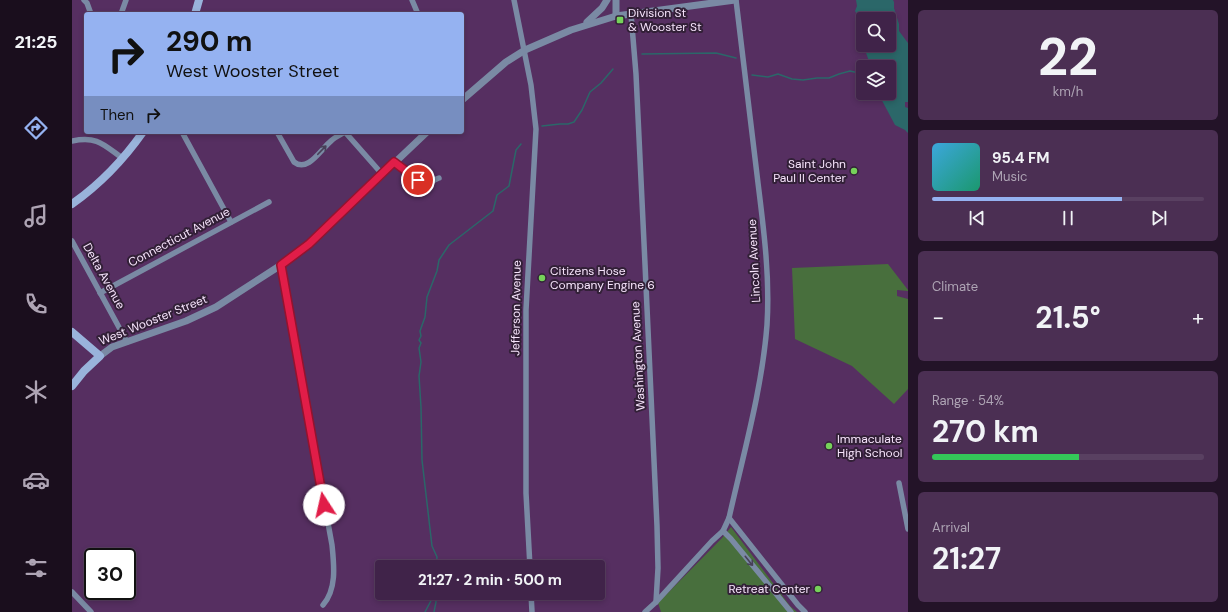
<!DOCTYPE html>
<html lang="en">
<head>
<meta charset="utf-8">
<style>
  :root { --surface:#402349; --page:#4b2f53; --text:#f1f3f6; --muted:#aea4b4; --line:#594061; --accent:#95b2f1 }
  body { margin:0; font-family:"DM Sans",sans-serif; background:var(--page); color:var(--text); height:100vh; display:flex; flex-direction:column; font-size:15px; white-space:nowrap }
  * { box-sizing:border-box; margin:0 }
  p { font-size:13px; color:var(--muted) }
  .icon { flex:none; width:22px; height:22px; fill:none; stroke:currentColor; stroke-width:2; stroke-linecap:round; stroke-linejoin:round }
  .map { position:relative; flex:1; overflow:hidden }
  .sheet { display:flex; flex-direction:column; gap:10px; padding:10px; background:#231328; width:320px }
  .sheet>* { flex:none }
  .guide { position:absolute; left:12px; top:12px; width:380px; height:122px; border-radius:4px; box-shadow:0 2px 6px #0003,0 0 0 1px var(--line); background:#95b2f1; color:#111; overflow:hidden }
  .tools { position:absolute; left:784px; top:12px; display:grid; gap:8px }
  .tools a { display:grid; place-items:center; width:40px; height:40px; border-radius:4px; background:var(--surface); box-shadow:0 2px 6px #0003,0 0 0 1px var(--line); font-size:20px }
  .speed { position:absolute; left:12px; top:548px; display:flex; gap:8px; font-size:20px; font-weight:700; text-align:center }
  .speed>* { display:grid; place-content:center; width:52px; height:52px; border-radius:50%; background:var(--surface); box-shadow:0 2px 6px #0003,0 0 0 1px var(--line); line-height:1 }
  .speed .limit { border:2px solid #111; border-radius:6px; background:#fff; color:#111 }
  .pin { position:absolute; display:grid; place-items:center; width:34px; height:34px; color:#fff; margin:-17px; border:2px solid #fff; border-radius:50%; box-shadow:0 1px 4px #0007 }
  .me { position:absolute; width:44px; margin:-22px; rotate:350deg; stroke-linejoin:round; filter:drop-shadow(0 0 3px #0008) }
  .turn { display:flex; align-items:center; gap:14px; height:84px; padding:0 16px; font-size:18px }
  .turn .icon { width:52px; height:52px; stroke-width:2.5 }
  .turn b { display:block; font-size:28px; line-height:34px }
  .then { display:flex; align-items:center; height:38px; padding:0 16px; background:#0003; gap:8px; font-size:15px }
  .big { font-size:30px; font-weight:700; line-height:1.1 }
  .sheet .card { flex:1; display:flex; flex-direction:column; justify-content:center; gap:6px; min-width:0; padding:0 14px; border-radius:6px; background:var(--page) }
  .sheet .dial { align-items:center; gap:0 }
  .dial b { font-size:52px; line-height:1 }
  .song { display:flex; align-items:center; gap:12px }
  .cover { width:48px; height:48px; border-radius:6px; background:linear-gradient(135deg,hsl(200 70% 55%),hsl(160 70% 35%)) }
  .played { height:4px; border-radius:2px; background:linear-gradient(90deg,var(--accent) 70%,var(--line) 70%) }
  .keys { display:flex; justify-content:space-around; direction:ltr }
  .heat { display:flex; justify-content:space-between; align-items:center; font-size:22px; direction:ltr }
  .charge { height:6px; border-radius:3px; background:linear-gradient(90deg,#34c759 54%,var(--line) 0) }
  .trip { position:absolute; left:303px; top:560px; width:230px; height:40px; border-radius:4px; background:var(--surface); box-shadow:0 2px 6px #0003,0 0 0 1px var(--line); font-weight:700; line-height:40px; text-align:center }
  main { display:flex; flex:1; min-height:0 }
  .tabs { display:flex; flex-direction:column; width:72px; justify-content:space-around; align-items:center; background:#1a0e1d; color:var(--muted) }
  .tabs .icon { width:28px; height:28px }
  .tabs .current { color:var(--accent) }
  .tabs b { font-size:18px; color:var(--text) }
  .map>svg:first-child { display:block }
  .green { fill:#486f3d }
  .water { fill:#2b6769 }
  .lines { fill:none; stroke-linecap:round; stroke-linejoin:round }
  .stream { stroke:#2b6769; stroke-width:1.5 }
  .minor { stroke:#7a8aa4; stroke-width:5.5 }
  .tertiary { stroke:#7a8aa4; stroke-width:7 }
  .secondary { stroke:#99b3db; stroke-width:8 }
  .oneway { stroke:#484058 }
  .route-casing { stroke:#92132f; stroke-width:10 }
  .route { stroke:#e11d48; stroke-width:7 }
  .poi-dot { fill:#76d25a; stroke:#322037; stroke-width:1.5 }
  .labels { text-anchor:middle; dominant-baseline:central; stroke-width:4; stroke-linejoin:round; paint-order:stroke }
  .poi-label { font-size:12px; fill:#f7e4fc; stroke:#322037; text-anchor:start }
  .street-label { font-size:12px; fill:#f7e4fc; stroke:#322037 }
</style>
</head>
<body>
<main>
<nav class="tabs">
<b>21:25</b>
<svg class="icon current" aria-label="directions" viewBox="0 0 24 24"><path d="M12 3l9 9-9 9-9-9zM9 14v-3h6M13 9l2 2-2 2"/></svg>
<svg class="icon" aria-label="music" viewBox="0 0 24 24"><path d="M9 18V5l10-2v13"/><circle cx="6" cy="18" r="3"/><circle cx="16" cy="16" r="3"/></svg>
<svg class="icon" aria-label="phone" viewBox="0 0 24 24"><path d="M5 4h4l2 5-3 2q2 4 5 5l2-3 5 2v4C11 20 4 13 5 4z"/></svg>
<svg class="icon" aria-label="climate" viewBox="0 0 24 24"><path d="M12 3v18M4 7l16 10M4 17L20 7"/></svg>
<svg class="icon" aria-label="car" viewBox="0 0 24 24"><path d="M5 17H2v-5l4-1 3-4h7l3 4 3 1v5h-3M9 17h6M6 11h13"/><circle cx="7" cy="17" r="2"/><circle cx="17" cy="17" r="2"/></svg>
<svg class="icon" aria-label="filters" viewBox="0 0 24 24"><path d="M4 7h16M4 17h16"/><circle cx="9" cy="7" r="2"/><circle cx="15" cy="17" r="2"/></svg>
</nav>
<div class="map">
<svg width="836" height="612" viewBox="0 0 836 612">
  <rect width="100%" height="100%" fill="#562f61"/>
  <g class="green">
    <polygon points="816,264 836,290 836,291 825,290 825,296 836,299 836,389 822,404 780,366 723,339 720,268"/>
    <polygon points="659,527 718,606 725,612 589,612 586,603 650,538"/>
  </g>
  <path class="water" d="M 784,0 L 821,0 L 822,2 L 822,8 L 827,24 L 827,31 L 836,43 L 836,102 L 833,102 L 833,107 L 836,108 L 836,133 L 833,130 L 823,125 L 806,93 L 817,93 L 817,67 L 799,67 L 792,47 L 792,45 L 817,45 L 817,19 L 791,19 L 791,40 L 789,36 C 791,29 787,18 783,11 L 785,6 Z"/>
  <g class="lines">
    <g class="stream">
      <polyline points="570,54 644,53 664,58"/>
      <polyline points="680,75 696,77 706,74 720,79 731,80 745,78 757,78 767,74 778,71 791,74"/>
      <polyline points="470,126 488,124 496,124 502,122 510,110 518,92 529,83 541,69"/>
      <polyline points="364,567 365,557 360,546 350,460 349,407 347,376 349,362 347,348 349,343 347,340 349,336 348,331 353,317 355,297 365,271 367,260 377,245 421,211 425,195 437,186 444,150 449,144"/>
      <polyline points="353,612 363,593"/>
      <polyline points="362,612 364,602 363,593"/>
    </g>
    <g class="minor">
      <polyline points="12,0 15,3 19,14"/>
      <polyline points="340,0 346,14"/>
      <polyline points="442,0 459,85 464,129 454,310 454,493 458,567"/>
      <polyline points="49,14 54,0"/>
      <polyline points="559,14 564,74 573,264 585,526 586,568 584,602"/>
      <polyline points="110,132 159,222"/>
      <path d="M 205,132 L 222,162 C 236,173 249,149 259,141 C 263,137 268,135 273,132"/>
      <polyline points="273,132 310,174"/>
      <path d="M 0,141 C 25,136 31,144 50,158"/>
      <path d="M 322,162 C 332,169 346,185 358,182 C 361,181 364,179 367,178"/>
      <polyline points="0,241 55,342"/>
      <path d="M 209,265 L 260,545 C 262,565 265,589 251,605"/>
      <polyline points="28,293 197,202"/>
      <polyline points="827,483 836,529"/>
      <polyline points="657,518 726,605 733,612"/>
      <polyline points="651,531 659,539 719,612"/>
      <polyline points="0,592 19,612"/>
      <polyline points="459,593 460,612"/>
      <path d="M 573,612 L 584,602 L 640,541 L 651,531 L 657,518 C 671,455 690,390 695,325 C 698,278 692,231 686,183 C 679,122 671,61 664,0"/>
    </g>
    <g class="tertiary">
      <polyline points="544,0 544,16"/>
      <polyline points="515,22 530,8 535,0"/>
      <polyline points="390,100 434,62 453,50 499,30 544,16 663,0"/>
      <polyline points="28,356 40,347 114,321 144,307 209,265 237,244 355,132"/>
    </g>
    <g class="secondary">
      <polyline points="123,14 127,0"/>
      <path d="M 0,204 C 27,185 52,159 71,132"/>
      <polyline points="0,332 28,356 12,371 0,386"/>
    </g>
  </g>
  <defs><path id="oneway-shaft" d="M-6 0H5M1.5-3L5.5 0L1.5 3" fill="none" stroke-width="1.6" stroke-linecap="round" stroke-linejoin="round"/></defs>
  <g class="oneway">
    <use href="#oneway-shaft" transform="translate(250 150) rotate(-46)"/>
    <use href="#oneway-shaft" transform="translate(677 561) rotate(51)"/>
  </g>
  <g class="lines">
    <g class="route-casing">
      <polyline id="route" points="252,505 209,265 237,244 322,162 346,180"/>
    </g>
    <use href="#route" class="route"/>
  </g>
  <g class="poi-dot">
    <rect x="544" y="16" width="8" height="8" rx="2"/>
    <circle cx="782" cy="171" r="4"/>
    <circle cx="470" cy="278" r="4"/>
    <circle cx="757" cy="446" r="4"/>
    <circle cx="746" cy="589" r="4"/>
  </g>
  <g class="labels">
    <g class="poi-label">
      <text x="556" y="13">Division St<tspan x="556" dy="14">&amp; Wooster St</tspan></text>
      <text x="774" y="164" text-anchor="end">Saint John<tspan x="774" dy="14">Paul II Center</tspan></text>
      <text x="478" y="271">Citizens Hose<tspan x="478" dy="14">Company Engine 6</tspan></text>
      <text x="765" y="439">Immaculate<tspan x="765" dy="14">High School</tspan></text>
      <text x="738" y="589" text-anchor="end">Retreat Center</text>
    </g>
    <g class="street-label">
      <text transform="translate(107 237) rotate(-28)">Connecticut Avenue</text>
      <text transform="translate(682 261) rotate(-93)">Lincoln Avenue</text>
      <text transform="translate(32 276) rotate(61)">Delta Avenue</text>
      <text transform="translate(444 308) rotate(-89)">Jefferson Avenue</text>
      <text transform="translate(81 320) rotate(-22)">West Wooster Street</text>
      <text transform="translate(566 356) rotate(-93)">Washington Avenue</text>
    </g>
  </g>
</svg>
<div class="tools">
<a><svg class="icon" aria-label="search" viewBox="0 0 24 24"><circle cx="10" cy="10" r="6"/><path d="M15 15l6 6"/></svg></a>
<a><svg class="icon" aria-label="layers" viewBox="0 0 24 24"><path d="M12 4l9 5-9 5-9-5zM3 14l9 5 9-5"/></svg></a>
</div>
<div class="speed"><div class="limit">30</div></div>
<div class="pin" style="left:346px;top:180px;background:#d93025"><svg class="icon" aria-label="arrive" viewBox="0 0 24 24"><path d="M6 21V4h12l-3 4 3 4H6"/></svg></div>
<svg class="me" style="left:252px;top:505px" viewBox="-20 -20 40 40"><circle r="19" fill="#fff"/><path d="M0-13L10 11 0 6-10 11z" fill="#e11d48"/></svg>
<div class="trip">21:27 · 2 min · 500 m</div>
<div class="guide">
<div class="turn"><svg class="icon" aria-label="right" viewBox="0 0 24 24"><path d="M7 20v-9h11M14 6l5 5-5 5"/></svg><div><b>290 m</b>West Wooster Street</div></div>
<div class="then">Then<svg class="icon" aria-label="right" viewBox="0 0 24 24"><path d="M7 20v-9h11M14 6l5 5-5 5"/></svg></div>
</div>
</div>
<section class="sheet">
<div class="card dial"><b>22</b><p>km/h</p></div>
<div class="card">
<div class="song"><i class="cover"></i><div><b>95.4 FM</b><p>Music</p></div></div>
<div class="played"></div>
<div class="keys"><svg class="icon" aria-label="previous" viewBox="0 0 24 24"><path d="M18 5L8 12l10 7zM5 5v14"/></svg><svg class="icon" aria-label="pause" viewBox="0 0 24 24"><path d="M8 5v14M16 5v14"/></svg><svg class="icon" aria-label="next" viewBox="0 0 24 24"><path d="M6 5l10 7-10 7zM19 5v14"/></svg></div>
</div>
<div class="card"><p>Climate</p>
<div class="heat"><a>−</a><b class="big">21.5°</b><a>+</a></div>
</div>
<div class="card"><p>Range · 54%</p><b class="big">270 km</b><div class="charge"></div></div>
<div class="card"><p>Arrival</p><b class="big">21:27</b></div>
</section>
</main>
</body>
</html>
